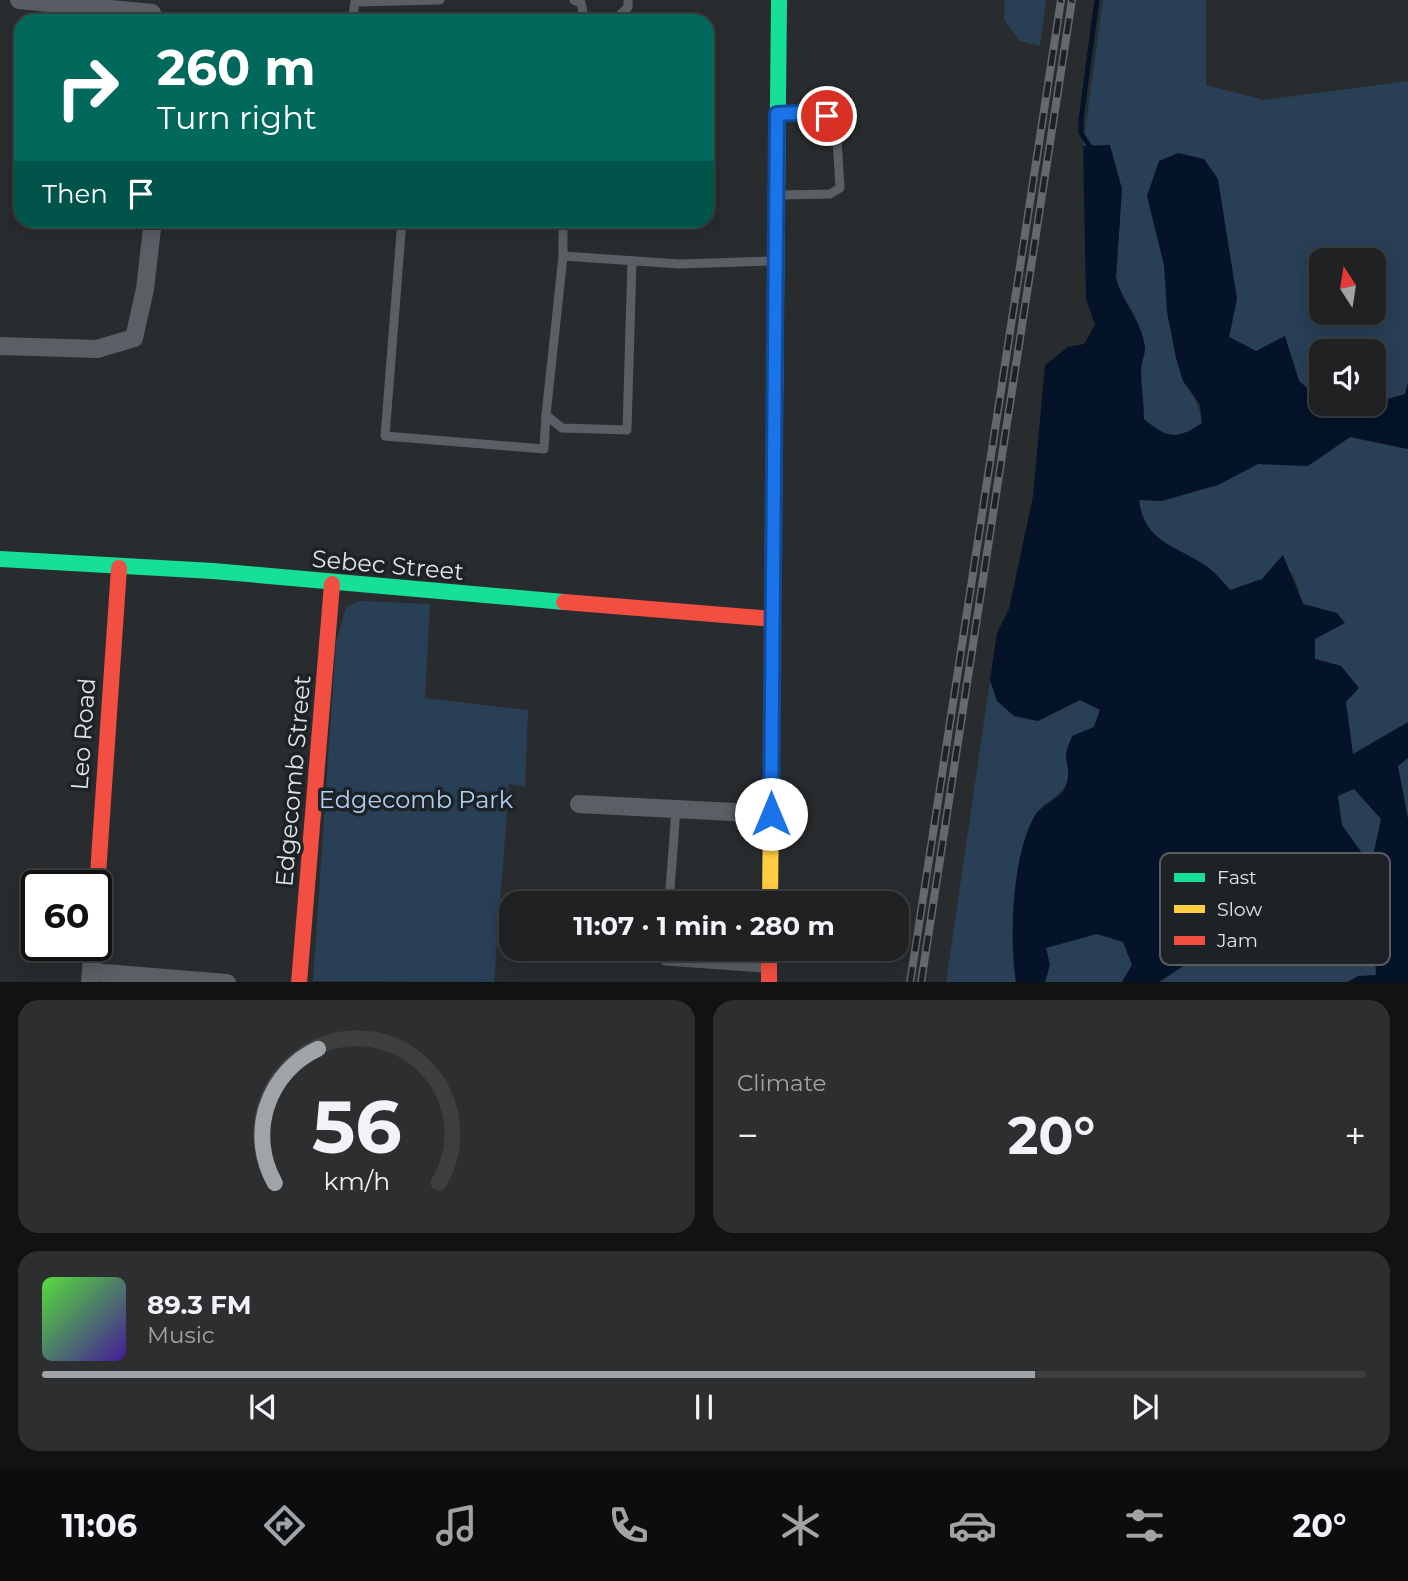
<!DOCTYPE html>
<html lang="en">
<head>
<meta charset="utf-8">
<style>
  :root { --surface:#1f2122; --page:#2c2e2f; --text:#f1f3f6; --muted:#a1a3a5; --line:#3c3e40; --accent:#a1a4a6 }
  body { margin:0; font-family:Montserrat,sans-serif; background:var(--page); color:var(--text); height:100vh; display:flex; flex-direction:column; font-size:26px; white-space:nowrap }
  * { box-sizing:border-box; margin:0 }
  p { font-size:23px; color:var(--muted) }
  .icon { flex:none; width:38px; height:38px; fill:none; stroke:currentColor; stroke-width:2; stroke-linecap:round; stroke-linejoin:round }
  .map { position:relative; height:982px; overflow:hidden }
  .drawer { display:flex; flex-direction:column; gap:18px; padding:18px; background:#111213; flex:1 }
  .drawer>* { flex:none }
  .banner { position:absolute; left:14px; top:14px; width:700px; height:214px; border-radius:21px; box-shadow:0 4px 18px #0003,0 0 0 2px var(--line); background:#00695c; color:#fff; overflow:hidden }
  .needle { width:46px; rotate:348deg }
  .buttons { position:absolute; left:1309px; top:248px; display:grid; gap:14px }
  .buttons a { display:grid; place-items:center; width:77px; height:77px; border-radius:14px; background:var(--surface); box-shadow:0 4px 18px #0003,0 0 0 2px var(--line); font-size:35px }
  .speed { position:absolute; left:21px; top:870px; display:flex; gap:14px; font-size:35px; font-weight:700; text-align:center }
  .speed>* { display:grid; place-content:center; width:91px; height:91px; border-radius:50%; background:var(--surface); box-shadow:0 4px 18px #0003,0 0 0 2px var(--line); line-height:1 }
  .speed .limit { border:4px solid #111; border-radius:10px; background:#fff; color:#111 }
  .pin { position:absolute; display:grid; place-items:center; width:60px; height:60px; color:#fff; margin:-30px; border:4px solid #fff; border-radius:50%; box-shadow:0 2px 7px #0007 }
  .me { position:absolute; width:77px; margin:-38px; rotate:0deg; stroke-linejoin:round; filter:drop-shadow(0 0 5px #0008) }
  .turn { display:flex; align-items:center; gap:24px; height:147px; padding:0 28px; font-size:32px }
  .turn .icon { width:91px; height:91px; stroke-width:2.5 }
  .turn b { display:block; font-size:49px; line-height:60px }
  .then { display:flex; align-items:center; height:66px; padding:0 28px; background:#0003; gap:14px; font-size:26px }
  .big { font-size:52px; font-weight:700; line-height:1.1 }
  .drawer .tile { flex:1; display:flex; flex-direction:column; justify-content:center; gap:10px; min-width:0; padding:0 24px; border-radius:21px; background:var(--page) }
  .drawer .dial { align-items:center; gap:0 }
  .dial svg { height:182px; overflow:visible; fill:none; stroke:var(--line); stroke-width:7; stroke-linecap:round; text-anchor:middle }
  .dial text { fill:var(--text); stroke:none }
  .song { display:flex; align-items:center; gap:21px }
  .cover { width:84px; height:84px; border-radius:10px; background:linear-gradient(135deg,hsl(110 70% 55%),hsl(260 70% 35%)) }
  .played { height:7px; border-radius:4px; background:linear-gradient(90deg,var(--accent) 75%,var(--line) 75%) }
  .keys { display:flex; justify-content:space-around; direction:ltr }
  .heat { display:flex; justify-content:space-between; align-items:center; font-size:38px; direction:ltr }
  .drawer .tiles { flex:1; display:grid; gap:18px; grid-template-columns:1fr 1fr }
  .tile:last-child { grid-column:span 2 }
  .trip { position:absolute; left:499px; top:891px; width:410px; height:70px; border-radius:21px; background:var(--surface); box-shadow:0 4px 18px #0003,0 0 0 2px var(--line); font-weight:700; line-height:70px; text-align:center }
  .dock { display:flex; height:112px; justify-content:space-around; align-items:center; background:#0c0d0e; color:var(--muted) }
  .dock .icon { width:49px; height:49px }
  .dock .active { color:var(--accent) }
  .dock b { font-size:32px; color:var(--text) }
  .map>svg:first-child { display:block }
  .green { fill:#293f56; fill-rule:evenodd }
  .water { fill:#041328; fill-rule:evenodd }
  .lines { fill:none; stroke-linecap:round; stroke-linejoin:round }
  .stream { stroke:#041328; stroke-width:5 }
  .lane { stroke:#5a5f65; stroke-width:9 }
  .street { stroke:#5a5f65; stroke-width:18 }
  .fast { stroke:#16e098; stroke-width:16 }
  .slow { stroke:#ffcf43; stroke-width:16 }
  .jam { stroke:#f24e42; stroke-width:16 }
  .rail-casing { stroke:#65696d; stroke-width:8 }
  .rail { stroke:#1d2227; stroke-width:5; stroke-dasharray:16; stroke-linecap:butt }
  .route-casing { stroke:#114b97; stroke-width:18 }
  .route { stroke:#1a73e8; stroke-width:12 }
  .labels { text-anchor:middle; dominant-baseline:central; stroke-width:7; stroke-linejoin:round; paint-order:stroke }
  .street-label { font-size:24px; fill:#e1e4e7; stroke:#1d2227 }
  .park-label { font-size:24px; fill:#afd0f3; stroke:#1d2227 }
  .key { fill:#1d2227; stroke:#585c61; stroke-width:2 }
  .key-label { font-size:19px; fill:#e1e4e7 }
</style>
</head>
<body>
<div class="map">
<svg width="1408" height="983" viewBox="0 0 1408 983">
  <rect width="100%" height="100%" fill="#292c2e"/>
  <g class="green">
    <polygon points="1005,0 1046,0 1040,46 1020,41 1004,20"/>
    <path d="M 1103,0 L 1206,0 L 1206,85 L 1264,100 L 1408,81 L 1408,382 L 1405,394 L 1381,401 L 1374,393 L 1374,352 L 1321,352 L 1321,400 L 1319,401 L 1299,381 L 1285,337 L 1256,351 L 1229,337 L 1237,299 L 1217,179 L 1147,196 C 1152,219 1160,241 1164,264 C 1169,296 1169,328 1177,360 C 1183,384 1200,399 1202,424 C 1176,440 1168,438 1143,419 C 1144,403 1141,386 1141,370 C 1142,348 1145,338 1135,316 C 1128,302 1119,293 1116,277 L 1122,189 L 1083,146 ZM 1321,261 L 1374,261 L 1374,313 L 1321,313 Z"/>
    <path d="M 1350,437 L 1408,449 L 1408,982 L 946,983 L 990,680 L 997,701 L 1038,721 L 1080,700 L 1100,709 L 1094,727 L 1066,755 C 1073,787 1064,791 1039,808 L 1341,666 L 1315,659 L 1315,639 L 1293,574 L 1262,579 L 1230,590 C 1223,582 1215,572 1206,566 C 1176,545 1144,543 1139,499 L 1162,501 L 1218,485 L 1258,464 L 1308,466 Z"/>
    <polygon points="360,601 430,604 425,698 528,710 525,787 509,784 494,982 313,981 336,642 346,607"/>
  </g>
  <path class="water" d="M 1110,145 L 1122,189 L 1116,277 C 1121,302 1143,322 1145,348 C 1145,355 1141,363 1141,370 C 1141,386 1144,403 1144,419 C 1167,438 1176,441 1202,423 L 1200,405 L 1183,381 L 1176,358 L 1167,312 L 1164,265 L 1147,196 L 1159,161 L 1178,153 L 1204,159 L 1218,179 L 1237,299 L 1229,337 L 1256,351 L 1285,336 L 1299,381 L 1321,400 L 1321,404 L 1374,404 L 1374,393 L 1381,401 L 1405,394 L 1408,382 L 1408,449 L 1350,437 L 1308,466 L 1258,464 L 1218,485 L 1161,501 L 1139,500 C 1144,543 1176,545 1206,566 C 1215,572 1223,582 1230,590 L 1262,579 L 1283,555 L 1303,604 L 1337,613 L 1345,623 L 1315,639 L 1315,659 L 1341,666 L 1359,688 L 1346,702 L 1353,754 L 1408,722 L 1408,758 L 1398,766 L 1408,819 L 1408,982 L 1348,982 L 1358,976 L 1376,975 L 1370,872 L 1336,871 L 1339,904 L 1311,916 L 1288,913 L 1282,884 L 1254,882 L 1253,896 L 1241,897 L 1231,879 L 1185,885 L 1169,916 L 1191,961 L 1159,982 L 1122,982 L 1132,965 L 1123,942 L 1097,934 L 1046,948 L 1050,965 L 1045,982 L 1016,982 C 1009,937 1012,857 1034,817 C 1041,804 1059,800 1065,788 C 1071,775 1067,769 1066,756 C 1066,750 1070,742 1072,736 L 1094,727 L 1100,710 L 1080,700 L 1038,721 L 1014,716 L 997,701 L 990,680 L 997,633 L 1009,609 L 1033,496 L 1045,365 L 1068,347 L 1084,344 L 1095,325 L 1086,299 L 1083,146 ZM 1354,789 L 1381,819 L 1370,870 L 1362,853 L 1342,825 L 1338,796 Z"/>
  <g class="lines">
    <polyline class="stream" points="1092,150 1081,133 1081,119 1097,0"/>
    <g class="lane">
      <polyline points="574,0 581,3 585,21"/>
      <polyline points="352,21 355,2 440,0"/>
      <polyline points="614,21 628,7 628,0"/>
      <polyline points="779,195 830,194 840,188 836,123 817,112 782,114"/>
      <polyline points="402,220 385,436 544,449 546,415"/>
      <polyline points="563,220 563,256 680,264 773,261"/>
      <polyline points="563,256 546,415 562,428 627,430 632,261"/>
      <polyline points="669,903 676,809"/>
      <polyline points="666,948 665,961 764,968"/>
    </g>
    <g class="street">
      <polyline points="19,0 152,13"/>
      <polyline points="0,346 97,349 134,338 145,289 153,220"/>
      <polyline points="579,804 771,814"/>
      <polyline points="92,972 227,983"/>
      <polyline points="90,983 93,945"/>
    </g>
    <g class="fast">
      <polyline points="776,305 779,0"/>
      <polyline points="0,559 213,571 564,602"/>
    </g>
    <polyline class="slow" points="770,903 776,305"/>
    <g class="jam">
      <polyline points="564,602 772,619"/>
      <polyline points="96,903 119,568"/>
      <polyline points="769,948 769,983"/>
      <polyline points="299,983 332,584"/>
    </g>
    <g class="rail-casing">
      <g id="rail">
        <polyline points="910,983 1061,0"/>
        <polyline points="921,983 1072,0"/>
      </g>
    </g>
    <use href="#rail" class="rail"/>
  </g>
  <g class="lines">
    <g class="route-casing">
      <polyline id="route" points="771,814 777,114 817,112 827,116"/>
    </g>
    <use href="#route" class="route"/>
  </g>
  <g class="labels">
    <g class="street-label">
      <text transform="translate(388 565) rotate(5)">Sebec Street</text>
      <text transform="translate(83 734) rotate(-86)">Leo Road</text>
      <text transform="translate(293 781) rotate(-85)">Edgecomb Street</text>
    </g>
    <g class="park-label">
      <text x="416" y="799">Edgecomb Park</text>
    </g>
  </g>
  <rect x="1160" y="853" width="230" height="112" rx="10" class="key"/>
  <rect x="1174" y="873" width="31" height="9" fill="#16e098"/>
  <rect x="1174" y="905" width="31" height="8" fill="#ffcf43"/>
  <rect x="1174" y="936" width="31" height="9" fill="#f24e42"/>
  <g class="key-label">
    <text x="1217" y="884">Fast</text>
    <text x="1217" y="916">Slow</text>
    <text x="1217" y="947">Jam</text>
  </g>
</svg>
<div class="buttons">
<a><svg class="needle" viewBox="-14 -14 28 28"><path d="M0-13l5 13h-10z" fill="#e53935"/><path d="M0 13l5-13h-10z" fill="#a1a3a5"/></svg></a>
<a><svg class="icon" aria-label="sound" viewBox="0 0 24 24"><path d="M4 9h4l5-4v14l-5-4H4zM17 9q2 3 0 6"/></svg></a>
</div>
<div class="speed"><div class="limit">60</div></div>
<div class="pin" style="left:827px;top:116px;background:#d93025"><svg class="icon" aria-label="arrive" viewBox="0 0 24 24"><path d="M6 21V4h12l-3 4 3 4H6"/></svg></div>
<svg class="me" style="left:771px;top:814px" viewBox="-20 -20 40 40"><circle r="19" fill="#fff"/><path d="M0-13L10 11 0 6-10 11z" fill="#1a73e8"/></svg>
<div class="trip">11:07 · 1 min · 280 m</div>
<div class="banner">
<div class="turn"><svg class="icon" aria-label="right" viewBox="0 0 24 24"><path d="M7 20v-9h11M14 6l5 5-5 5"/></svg><div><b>260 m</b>Turn right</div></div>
<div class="then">Then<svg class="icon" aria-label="arrive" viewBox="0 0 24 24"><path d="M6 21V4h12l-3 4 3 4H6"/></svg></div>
</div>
</div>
<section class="drawer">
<div class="tiles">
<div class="tile dial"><svg viewBox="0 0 100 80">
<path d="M14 69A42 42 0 1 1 86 69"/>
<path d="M14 69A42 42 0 0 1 33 10" stroke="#a1a4a6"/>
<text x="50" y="56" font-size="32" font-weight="700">56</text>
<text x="50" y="72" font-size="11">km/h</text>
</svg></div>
<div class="tile"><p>Climate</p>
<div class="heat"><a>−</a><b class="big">20°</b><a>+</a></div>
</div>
<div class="tile">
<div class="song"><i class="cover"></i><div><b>89.3 FM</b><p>Music</p></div></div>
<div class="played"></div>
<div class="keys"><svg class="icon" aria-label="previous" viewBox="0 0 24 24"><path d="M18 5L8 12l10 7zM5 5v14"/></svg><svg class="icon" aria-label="pause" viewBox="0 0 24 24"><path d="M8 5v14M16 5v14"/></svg><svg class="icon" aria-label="next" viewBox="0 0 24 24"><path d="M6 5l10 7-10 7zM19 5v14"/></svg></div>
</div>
</div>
</section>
<nav class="dock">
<b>11:06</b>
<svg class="icon active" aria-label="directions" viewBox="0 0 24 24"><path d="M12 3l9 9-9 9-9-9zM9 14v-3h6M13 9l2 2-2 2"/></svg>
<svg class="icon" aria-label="music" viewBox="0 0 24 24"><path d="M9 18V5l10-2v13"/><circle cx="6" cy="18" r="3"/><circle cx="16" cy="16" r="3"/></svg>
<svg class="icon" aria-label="phone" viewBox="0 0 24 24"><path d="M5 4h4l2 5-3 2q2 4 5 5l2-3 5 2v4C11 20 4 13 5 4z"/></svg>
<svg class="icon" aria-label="climate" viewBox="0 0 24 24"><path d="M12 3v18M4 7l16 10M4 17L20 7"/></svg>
<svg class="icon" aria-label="car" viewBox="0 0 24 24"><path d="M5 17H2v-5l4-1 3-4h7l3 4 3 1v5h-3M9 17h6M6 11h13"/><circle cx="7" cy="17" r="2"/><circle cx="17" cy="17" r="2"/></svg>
<svg class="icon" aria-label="filters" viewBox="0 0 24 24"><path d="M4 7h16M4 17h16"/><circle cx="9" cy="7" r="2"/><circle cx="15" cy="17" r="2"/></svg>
<b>20°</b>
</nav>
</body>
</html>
